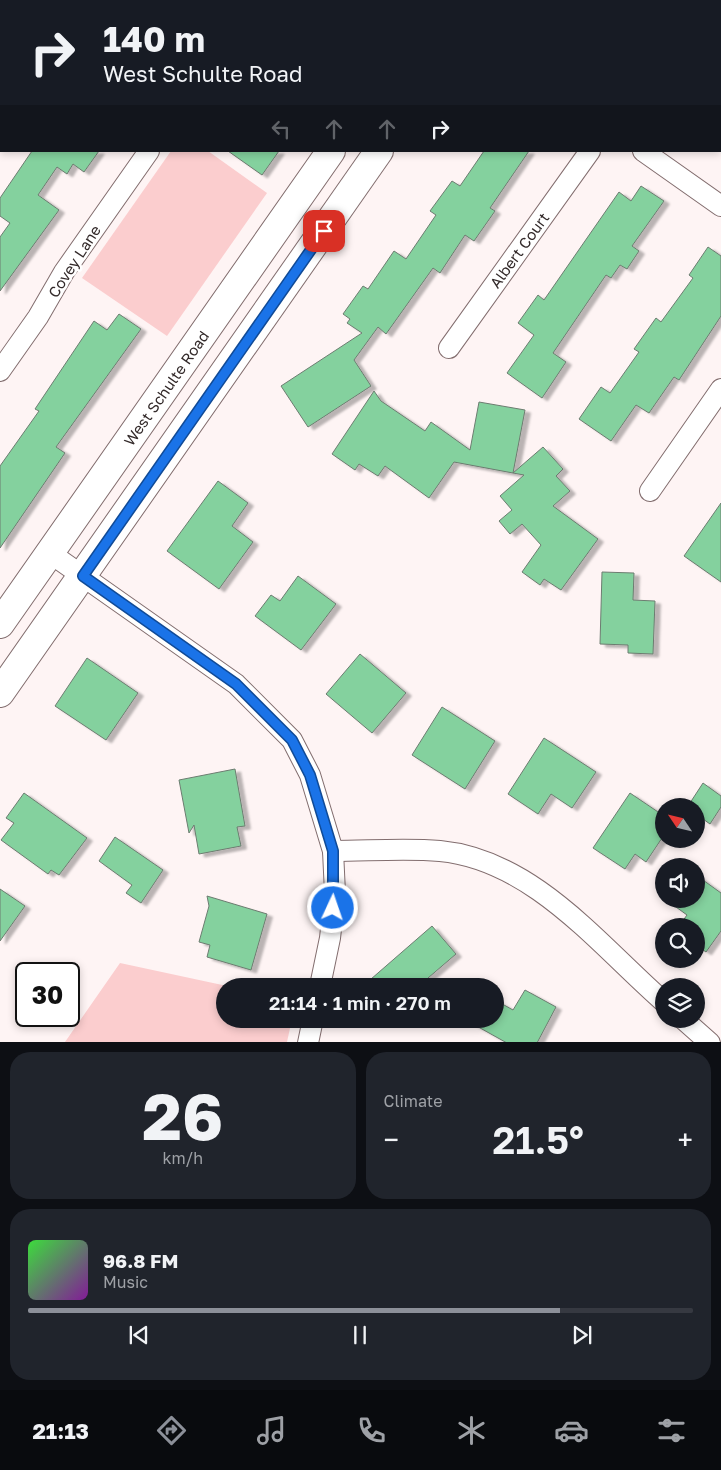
<!DOCTYPE html>
<html lang="en">
<head>
<meta charset="utf-8">
<style>
  :root { --surface:#171b24; --page:#20242c; --text:#f1f3f6; --muted:#9ea1a6; --line:#363941; --accent:#8c9099 }
  body { margin:0; font-family:"Golos Text",sans-serif; background:var(--page); color:var(--text); height:100vh; display:flex; flex-direction:column; font-size:19px; white-space:nowrap }
  * { box-sizing:border-box; margin:0 }
  p { font-size:16px; color:var(--muted) }
  .icon { flex:none; width:28px; height:28px; fill:none; stroke:currentColor; stroke-width:2; stroke-linecap:round; stroke-linejoin:round }
  .map { position:relative; height:1042px; overflow:hidden }
  .details { display:flex; flex-direction:column; gap:10px; padding:10px; background:#0d0f14; flex:1 }
  .details>* { flex:none }
  .top-card { position:absolute; left:0px; top:0px; width:721px; height:152px; box-shadow:0 2px 8px #0003; background:#171b24; color:var(--text); overflow:hidden }
  .needle { width:32px; rotate:305deg }
  .controls { position:absolute; left:655px; top:798px; display:grid; gap:10px }
  .controls a { display:grid; place-items:center; width:50px; height:50px; border-radius:50%; background:var(--surface); box-shadow:0 2px 8px #0003; font-size:25px }
  .speed { position:absolute; left:15px; top:962px; display:flex; gap:10px; font-size:25px; font-weight:700; text-align:center }
  .speed>* { display:grid; place-content:center; width:65px; height:65px; border-radius:50%; background:var(--surface); box-shadow:0 2px 8px #0003; line-height:1 }
  .speed .limit { border:2px solid #111; border-radius:8px; background:#fff; color:#111 }
  .pin { position:absolute; display:grid; place-items:center; width:42px; height:42px; color:#fff; margin:-21px; border-radius:10px; box-shadow:0 2px 8px #0006 }
  .me { position:absolute; width:55px; margin:-28px; rotate:3deg; stroke-linejoin:round; filter:drop-shadow(0 0 4px #0008) }
  .turn { display:flex; align-items:center; gap:18px; height:105px; padding:0 20px; font-size:22px }
  .turn .icon { width:65px; height:65px; stroke-width:2.5 }
  .turn b { display:block; font-size:35px; line-height:42px }
  .lanes { display:flex; align-items:center; height:48px; padding:0 20px; background:#0003; justify-content:center; gap:25px; direction:ltr }
  .lanes .off { opacity:.35 }
  .big { font-size:38px; font-weight:600; line-height:1.1 }
  .details .tile { flex:1; display:flex; flex-direction:column; justify-content:center; gap:8px; min-width:0; padding:0 18px; border-radius:20px; background:var(--page) }
  .details .dial { align-items:center; gap:0 }
  .dial b { font-size:65px; line-height:1 }
  .song { display:flex; align-items:center; gap:15px }
  .cover { width:60px; height:60px; border-radius:8px; background:linear-gradient(135deg,hsl(120 70% 55%),hsl(290 70% 35%)) }
  .played { height:5px; border-radius:2px; background:linear-gradient(90deg,var(--accent) 80%,var(--line) 80%) }
  .keys { display:flex; justify-content:space-around; direction:ltr }
  .heat { display:flex; justify-content:space-between; align-items:center; font-size:28px; direction:ltr }
  .details .tiles { flex:1; display:grid; gap:10px; grid-template-columns:1fr 1fr }
  .tile:last-child { grid-column:span 2 }
  .trip { position:absolute; left:216px; top:978px; width:288px; height:50px; border-radius:25px; background:var(--surface); box-shadow:0 2px 8px #0003; font-weight:600; line-height:50px; text-align:center }
  .tab-bar { display:flex; height:80px; justify-content:space-around; align-items:center; background:#090b0e; color:var(--muted) }
  .tab-bar .icon { width:35px; height:35px }
  .tab-bar .current { color:var(--accent) }
  .tab-bar b { font-size:22px; color:var(--text) }
  .map>svg:first-child { display:block }
  .green { fill:#fbcdce }
  .building { fill:#84d19e; stroke:#6c7c70; filter:url(#shadow) }
  .lines { fill:none; stroke-linecap:round; stroke-linejoin:round }
  .minor-casing { stroke:#826d6e; stroke-width:22 }
  .secondary-casing { stroke:#826d6e; stroke-width:30 }
  .minor { stroke:#fff; stroke-width:20 }
  .secondary { stroke:#fff; stroke-width:28 }
  .route-casing { stroke:#114b97; stroke-width:12 }
  .route { stroke:#1a73e8; stroke-width:9 }
  .labels { text-anchor:middle; dominant-baseline:central; stroke-width:5; stroke-linejoin:round; paint-order:stroke }
  .street-label { font-size:15px; fill:#332a2a; stroke:#fff }
</style>
</head>
<body>
<div class="map">
<svg width="721" height="1043" viewBox="0 0 721 1043">
  <defs>
    <filter id="shadow"><feDropShadow dx="5.5" dy="3" stdDeviation="1" flood-color="#0004"/></filter>
  </defs>
  <rect width="100%" height="100%" fill="#fef4f4"/>
  <g class="green">
    <polygon points="171,151 208,151 267,193 167,336 82,278"/>
    <polygon points="120,963 227,986 225,1019 292,1019 287,1042 65,1042"/>
  </g>
  <g class="building">
    <polygon points="32,151 99,151 84,172 73,164 67,174 57,167 38,195 59,210 0,291 0,237 10,223 0,216 0,198"/>
    <polygon points="228,151 279,151 262,175"/>
    <polygon points="484,151 529,151 490,208 495,211 474,241 465,235 440,273 433,268 386,334 378,327 354,360 371,386 308,427 281,386 362,333 347,323 350,319 343,314 363,286 368,289 394,251 406,259 436,215 430,211 452,181 460,186"/>
    <polygon points="641,186 664,201 632,246 639,251 627,269 620,265 611,278 606,275 553,353 566,362 542,398 507,373 534,335 518,323 538,295 544,300 619,192 631,201"/>
    <polygon points="708,247 721,256 721,316 679,380 674,377 649,413 636,405 611,441 579,419 601,387 610,393 639,352 634,349 656,318 661,322 693,278 689,275"/>
    <polygon points="119,314 141,329 56,447 65,453 0,548 0,466 39,411 35,409 94,321 107,330"/>
    <polygon points="374,391 381,401 425,431 431,422 470,450 479,402 525,410 513,473 454,462 429,498 385,466 378,476 359,464 355,470 332,454"/>
    <polygon points="543,447 563,469 556,476 570,491 553,506 598,539 561,590 544,579 540,585 522,572 541,545 522,524 510,534 499,521 512,510 500,496 524,475 513,473"/>
    <polygon points="218,481 248,503 232,526 253,542 219,589 167,551"/>
    <polygon points="721,503 721,582 684,556"/>
    <polygon points="602,572 634,573 633,600 655,601 653,654 628,653 628,645 600,644"/>
    <polygon points="298,576 336,604 301,650 255,616 271,595 280,601"/>
    <polygon points="360,654 406,693 372,733 326,694"/>
    <polygon points="87,658 138,693 106,740 55,706"/>
    <polygon points="442,707 495,741 465,789 412,755"/>
    <polygon points="544,738 596,772 572,808 551,794 538,814 508,794"/>
    <polygon points="235,769 245,826 237,827 241,846 199,854 194,825 189,833 179,780"/>
    <polygon points="703,783 721,796 721,807 710,824 696,814 696,806 688,806"/>
    <polygon points="24,793 87,838 59,875 51,870 48,874 1,840 14,823 6,818"/>
    <polygon points="630,793 664,816 664,835 646,862 635,854 625,869 593,848"/>
    <polygon points="115,837 163,870 141,903 126,893 132,885 99,861"/>
    <polygon points="696,875 721,893 721,931 706,952 696,945 696,926 679,926 687,915 665,899 696,899"/>
    <polygon points="0,889 25,906 0,941"/>
    <polygon points="207,896 267,914 251,970 207,957 210,945 199,942 209,906"/>
    <polygon points="432,926 456,954 428,978 435,986 363,986"/>
    <polygon points="525,990 556,1007 537,1043 507,1043 464,1019 495,1019 495,1000 513,1010"/>
  </g>
  <g class="lines">
    <g class="minor-casing">
      <g id="minor">
        <polyline points="450,0 453,1"/>
        <polyline points="253,1 254,0"/>
        <polyline points="694,1 694,0"/>
        <polyline points="643,151 721,206"/>
        <polyline points="449,348 590,151"/>
        <polyline points="0,371 38,317 64,272 149,151"/>
        <polyline points="650,491 721,389"/>
        <polyline points="50,553 236,684 292,740 310,775 333,851 335,893 330,938 320,986"/>
        <path d="M 333,851 C 368,851 405,848 440,851 C 533,860 598,944 664,1002"/>
        <polyline points="683,1019 710,1043"/>
        <polyline points="308,1043 313,1019"/>
      </g>
    </g>
    <g class="secondary-casing">
      <g id="secondary">
        <polyline points="435,1 436,0"/>
        <polyline points="484,1 484,0"/>
        <polyline points="0,624 331,151"/>
        <polyline points="0,693 379,151"/>
      </g>
    </g>
    <use href="#minor" class="minor"/>
    <use href="#secondary" class="secondary"/>
  </g>
  <g class="lines">
    <g class="route-casing">
      <polyline id="route" points="324,231 83,576 236,684 292,740 310,775 333,851 333,908"/>
    </g>
    <use href="#route" class="route"/>
  </g>
  <g class="labels">
    <g class="street-label">
      <text transform="translate(519 250) rotate(-54)">Albert Court</text>
      <text transform="translate(74 261) rotate(-57)">Covey Lane</text>
      <text transform="translate(166 388) rotate(-55)">West Schulte Road</text>
    </g>
  </g>
</svg>
<div class="controls">
<a><svg class="needle" viewBox="-14 -14 28 28"><path d="M0-13l5 13h-10z" fill="#e53935"/><path d="M0 13l5-13h-10z" fill="#9ea1a6"/></svg></a>
<a><svg class="icon" aria-label="sound" viewBox="0 0 24 24"><path d="M4 9h4l5-4v14l-5-4H4zM17 9q2 3 0 6"/></svg></a>
<a><svg class="icon" aria-label="search" viewBox="0 0 24 24"><circle cx="10" cy="10" r="6"/><path d="M15 15l6 6"/></svg></a>
<a><svg class="icon" aria-label="layers" viewBox="0 0 24 24"><path d="M12 4l9 5-9 5-9-5zM3 14l9 5 9-5"/></svg></a>
</div>
<div class="speed"><div class="limit">30</div></div>
<div class="pin" style="left:324px;top:231px;background:#d93025"><svg class="icon" aria-label="arrive" viewBox="0 0 24 24"><path d="M6 21V4h12l-3 4 3 4H6"/></svg></div>
<svg class="me" style="left:333px;top:908px" viewBox="-20 -20 40 40"><circle r="17" fill="#1a73e8" stroke="#fff" stroke-width="3"/><path d="M0-11L8 9 0 5-8 9z" fill="#fff"/></svg>
<div class="trip">21:14 · 1 min · 270 m</div>
<div class="top-card">
<div class="turn"><svg class="icon" aria-label="right" viewBox="0 0 24 24"><path d="M7 20v-9h11M14 6l5 5-5 5"/></svg><div><b>140 m</b>West Schulte Road</div></div>
<div class="lanes"><svg class="icon off" aria-label="left" viewBox="0 0 24 24"><path d="M17 20v-9H6M10 6l-5 5 5 5"/></svg><svg class="icon off" aria-label="ahead" viewBox="0 0 24 24"><path d="M12 20V5M6 11l6-6 6 6"/></svg><svg class="icon off" aria-label="ahead" viewBox="0 0 24 24"><path d="M12 20V5M6 11l6-6 6 6"/></svg><svg class="icon" aria-label="right" viewBox="0 0 24 24"><path d="M7 20v-9h11M14 6l5 5-5 5"/></svg></div>
</div>
</div>
<section class="details">
<div class="tiles">
<div class="tile dial"><b>26</b><p>km/h</p></div>
<div class="tile"><p>Climate</p>
<div class="heat"><a>−</a><b class="big">21.5°</b><a>+</a></div>
</div>
<div class="tile">
<div class="song"><i class="cover"></i><div><b>96.8 FM</b><p>Music</p></div></div>
<div class="played"></div>
<div class="keys"><svg class="icon" aria-label="previous" viewBox="0 0 24 24"><path d="M18 5L8 12l10 7zM5 5v14"/></svg><svg class="icon" aria-label="pause" viewBox="0 0 24 24"><path d="M8 5v14M16 5v14"/></svg><svg class="icon" aria-label="next" viewBox="0 0 24 24"><path d="M6 5l10 7-10 7zM19 5v14"/></svg></div>
</div>
</div>
</section>
<nav class="tab-bar">
<b>21:13</b>
<svg class="icon current" aria-label="directions" viewBox="0 0 24 24"><path d="M12 3l9 9-9 9-9-9zM9 14v-3h6M13 9l2 2-2 2"/></svg>
<svg class="icon" aria-label="music" viewBox="0 0 24 24"><path d="M9 18V5l10-2v13"/><circle cx="6" cy="18" r="3"/><circle cx="16" cy="16" r="3"/></svg>
<svg class="icon" aria-label="phone" viewBox="0 0 24 24"><path d="M5 4h4l2 5-3 2q2 4 5 5l2-3 5 2v4C11 20 4 13 5 4z"/></svg>
<svg class="icon" aria-label="climate" viewBox="0 0 24 24"><path d="M12 3v18M4 7l16 10M4 17L20 7"/></svg>
<svg class="icon" aria-label="car" viewBox="0 0 24 24"><path d="M5 17H2v-5l4-1 3-4h7l3 4 3 1v5h-3M9 17h6M6 11h13"/><circle cx="7" cy="17" r="2"/><circle cx="17" cy="17" r="2"/></svg>
<svg class="icon" aria-label="filters" viewBox="0 0 24 24"><path d="M4 7h16M4 17h16"/><circle cx="9" cy="7" r="2"/><circle cx="15" cy="17" r="2"/></svg>
</nav>
</body>
</html>
